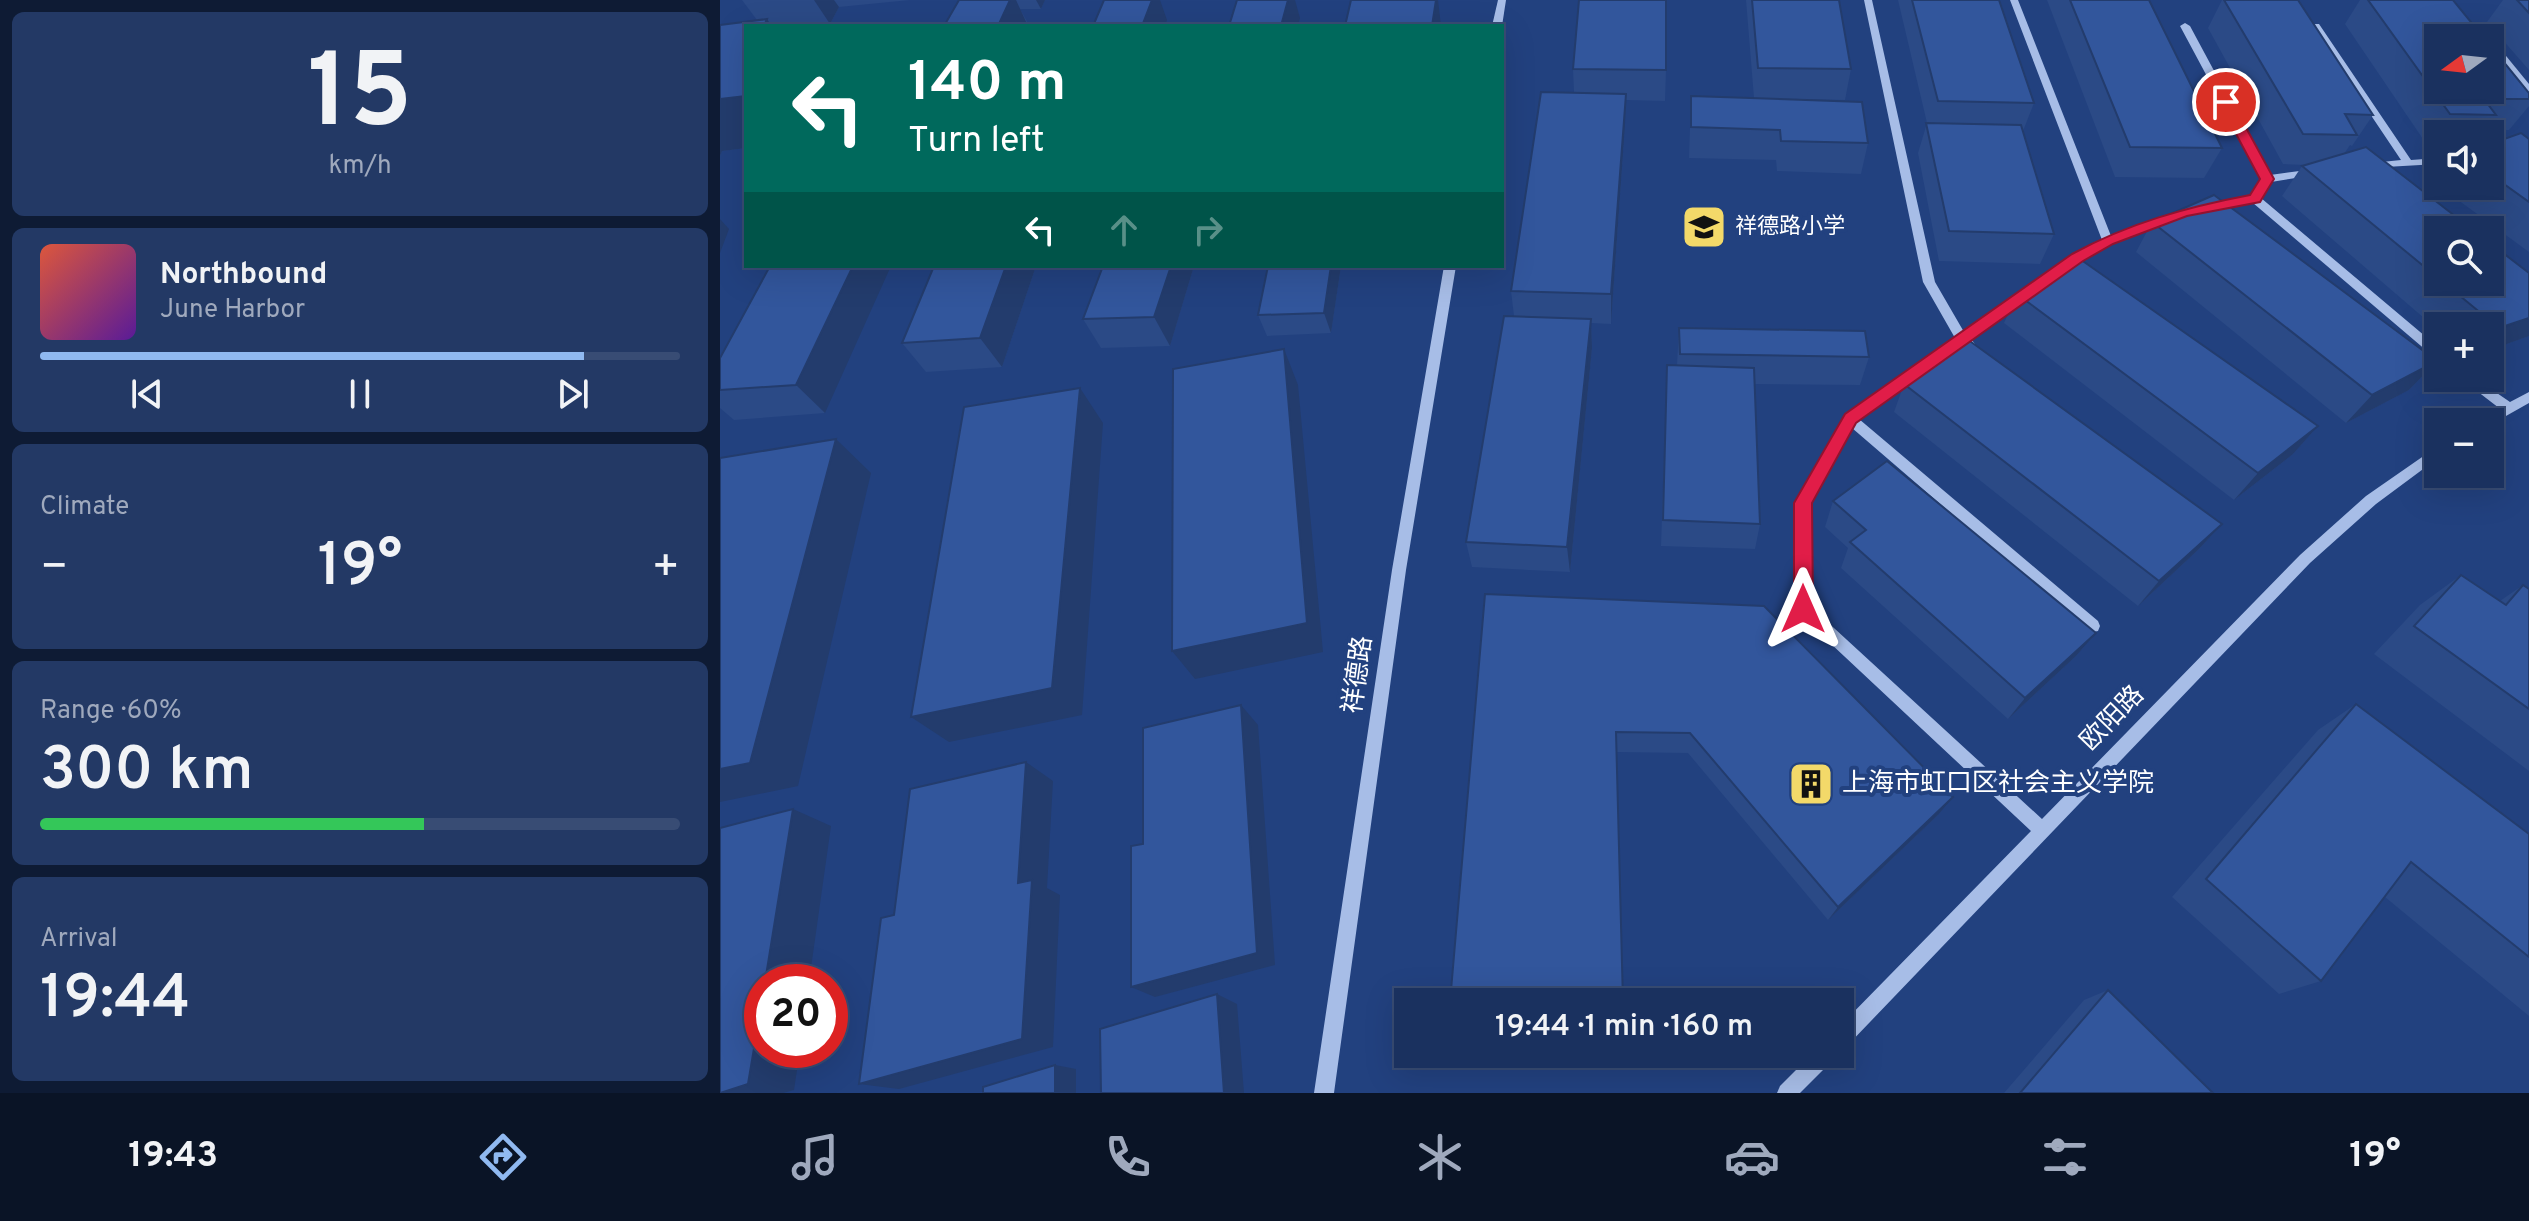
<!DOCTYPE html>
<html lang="en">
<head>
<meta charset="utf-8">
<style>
  :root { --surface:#1a315f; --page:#233965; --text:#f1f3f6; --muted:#9fa9bd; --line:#384c74; --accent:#90b9f0 }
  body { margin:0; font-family:Overpass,"Noto Sans SC",sans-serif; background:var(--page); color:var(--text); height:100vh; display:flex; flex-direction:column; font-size:30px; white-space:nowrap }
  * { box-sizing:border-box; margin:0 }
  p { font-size:26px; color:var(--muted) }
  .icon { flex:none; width:44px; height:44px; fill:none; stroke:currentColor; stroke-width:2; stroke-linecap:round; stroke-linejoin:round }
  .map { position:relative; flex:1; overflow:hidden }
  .details { display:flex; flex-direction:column; gap:12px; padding:12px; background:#0e1b34; width:720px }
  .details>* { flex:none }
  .guide { position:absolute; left:24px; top:24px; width:760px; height:244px; border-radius:0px; box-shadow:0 8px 32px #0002,0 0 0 2px var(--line); background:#00695c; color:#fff; overflow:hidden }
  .needle { width:52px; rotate:255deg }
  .controls { position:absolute; left:1704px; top:24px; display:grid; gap:16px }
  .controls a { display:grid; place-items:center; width:80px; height:80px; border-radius:0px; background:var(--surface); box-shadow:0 8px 32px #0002,0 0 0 2px var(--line); font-size:40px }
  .speed { position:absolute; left:24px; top:964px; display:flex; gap:16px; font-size:40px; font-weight:700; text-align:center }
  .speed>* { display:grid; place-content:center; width:104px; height:104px; border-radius:50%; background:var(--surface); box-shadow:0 8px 32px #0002,0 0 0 2px var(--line); line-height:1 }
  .speed .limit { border:12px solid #d22; background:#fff; color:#111 }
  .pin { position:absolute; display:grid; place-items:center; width:68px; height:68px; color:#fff; margin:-34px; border:4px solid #fff; border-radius:50%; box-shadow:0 2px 8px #0007 }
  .me { position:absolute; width:88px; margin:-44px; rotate:0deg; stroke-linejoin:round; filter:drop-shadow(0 0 6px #0008) }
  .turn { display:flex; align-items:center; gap:28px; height:168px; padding:0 32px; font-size:36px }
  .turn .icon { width:104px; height:104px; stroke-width:2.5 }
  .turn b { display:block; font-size:56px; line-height:68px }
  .lanes { display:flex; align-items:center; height:76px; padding:0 32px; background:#0003; justify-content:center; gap:40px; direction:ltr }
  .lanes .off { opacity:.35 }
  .big { font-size:60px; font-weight:600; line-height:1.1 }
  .details .card { flex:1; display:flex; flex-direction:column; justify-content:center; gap:12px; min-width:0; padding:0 28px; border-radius:12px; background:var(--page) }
  .details .dial { align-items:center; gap:0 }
  .dial b { font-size:104px; line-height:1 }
  .song { display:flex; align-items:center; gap:24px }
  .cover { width:96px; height:96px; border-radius:12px; background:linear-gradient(135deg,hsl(10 70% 55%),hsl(270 70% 35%)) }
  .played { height:8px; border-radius:4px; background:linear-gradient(90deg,var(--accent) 85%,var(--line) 85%) }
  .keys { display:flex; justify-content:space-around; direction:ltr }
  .heat { display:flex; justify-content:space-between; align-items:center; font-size:44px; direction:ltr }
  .charge { height:12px; border-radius:6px; background:linear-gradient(90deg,#34c759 60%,var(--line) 0) }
  .trip { position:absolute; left:674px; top:988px; width:460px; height:80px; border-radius:0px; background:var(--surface); box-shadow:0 8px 32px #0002,0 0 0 2px var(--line); font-weight:600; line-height:80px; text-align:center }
  .tabs { display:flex; height:128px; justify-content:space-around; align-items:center; background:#0a1426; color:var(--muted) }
  .tabs .icon { width:56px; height:56px }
  .tabs .active { color:var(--accent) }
  .tabs b { font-size:36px; color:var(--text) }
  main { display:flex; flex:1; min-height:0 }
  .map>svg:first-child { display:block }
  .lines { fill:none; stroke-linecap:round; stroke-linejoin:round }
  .minor { fill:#a7bde7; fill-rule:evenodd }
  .wall { fill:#2b4a86 }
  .shaded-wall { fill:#233c6d }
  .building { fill:#32569c; stroke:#233c6d; stroke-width:2 }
  .route { fill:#e11d48; stroke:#92132f; stroke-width:2 }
  .labels { text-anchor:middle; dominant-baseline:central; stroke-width:8; stroke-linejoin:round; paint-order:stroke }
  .far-poi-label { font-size:22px; fill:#fff; stroke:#22417f; text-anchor:start }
  .street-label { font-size:26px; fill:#fff; stroke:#22417f }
  .poi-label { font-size:26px; fill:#fff; stroke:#22417f; text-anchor:start }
</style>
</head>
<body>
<main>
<section class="details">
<div class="card dial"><b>15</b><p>km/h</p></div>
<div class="card">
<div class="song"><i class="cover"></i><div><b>Northbound</b><p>June Harbor</p></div></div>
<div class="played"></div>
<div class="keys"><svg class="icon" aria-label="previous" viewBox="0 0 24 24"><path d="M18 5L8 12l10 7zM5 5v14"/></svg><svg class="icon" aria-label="pause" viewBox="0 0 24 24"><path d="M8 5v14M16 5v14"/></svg><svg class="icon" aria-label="next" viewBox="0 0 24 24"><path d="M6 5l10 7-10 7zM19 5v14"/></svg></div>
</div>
<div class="card"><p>Climate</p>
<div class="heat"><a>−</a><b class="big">19°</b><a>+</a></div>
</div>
<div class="card"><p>Range · 60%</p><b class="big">300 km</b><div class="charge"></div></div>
<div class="card"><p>Arrival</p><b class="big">19:44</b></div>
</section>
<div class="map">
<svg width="1809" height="1093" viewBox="0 0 1809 1093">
  <rect width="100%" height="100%" fill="#22417f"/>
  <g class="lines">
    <g class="minor">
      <polygon points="778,0 786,0 782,26 772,26"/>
      <polygon points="1144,0 1152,0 1215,282 1244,332 1302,291 1306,290 1312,294 1251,339 1255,344 1253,347 1249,348 1242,345 1139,419 1378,621 1380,626 1378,631 1373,632 1368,631 1132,428 1090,503 1090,606 1322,819 1580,555 1646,496 1718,446 1718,458 1656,504 1590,563 1127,1046 1120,1048 1120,1026 1311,831 1078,613 1076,609 1076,503 1125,416 1235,338 1203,282"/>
      <polygon points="1290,0 1298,0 1391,236 1442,216 1450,216 1451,219 1392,244 1343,272 1337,268 1339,265 1382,240"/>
      <polygon points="1752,22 1758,22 1769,36 1771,38 1770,39 1761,38 1750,24"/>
      <polygon points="1465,23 1470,26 1550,175 1595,169 1600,172 1595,175 1551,182 1541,198 1718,347 1718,358 1714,357 1533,203 1486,210 1486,204 1531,196 1542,179 1460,26"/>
      <polygon points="1593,24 1599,24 1691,160 1718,158 1718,164 1648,168 1648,164 1652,163 1681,160 1591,26"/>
      <polygon points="1770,39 1773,40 1809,84 1809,93 1806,92 1770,48"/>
      <polygon points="724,266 736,266 686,570 614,1093 594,1093 672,570"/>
      <polygon points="1740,378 1755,378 1790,402 1809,392 1809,403 1770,425 1770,422 1758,422 1759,418 1779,408"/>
      <polygon points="1092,1054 1114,1054 1112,1061 1080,1093 1057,1093 1060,1086"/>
    </g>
  </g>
  <g class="wall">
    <polygon points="22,0 190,0 119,7 110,24 88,26 26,26 26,148 2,151 0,156 0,25 37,20"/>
    <polygon points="239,0 325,0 321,9 300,9 309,25"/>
    <polygon points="1026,0 1119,0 1131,69 1125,100 1038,98 1148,143 1141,174 1057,171 1056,160 969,158 971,96 1034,98"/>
    <polygon points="1178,0 1279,0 1314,103 1303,131 1334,234 1320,264 1219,261 1198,153 1207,123"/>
    <polygon points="1327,0 1429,0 1502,148 1484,178 1395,177"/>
    <polygon points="1502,0 1578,0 1653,115 1632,146 1630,145 1624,154 1718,230 1718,282 1770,282 1809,273 1809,336 1770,350 1770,326 1718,326 1718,330 1562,196 1582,166 1586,165 1563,164 1488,28"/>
    <polygon points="1640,0 1733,0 1809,93 1809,106 1789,130 1765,130 1761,134 1718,134 1718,145 1707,145 1625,24"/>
    <polygon points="1783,0 1809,0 1809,70 1767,22"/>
    <polygon points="853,69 946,70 945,101 906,100 905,124 891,324 871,323 872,348 850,572 752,567 746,542 794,316 791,291 854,92"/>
    <polygon points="1809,139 1809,252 1719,186 1770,186 1770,144"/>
    <polygon points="1432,222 1717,361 1689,390 1626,423 1416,252"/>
    <polygon points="50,266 105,413 14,420 0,408 0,358"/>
    <polygon points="214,266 316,266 282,367 206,372 182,343"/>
    <polygon points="383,266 474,266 450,346 381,348 363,319"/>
    <polygon points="548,266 621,266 611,333 547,336 538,315"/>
    <polygon points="1297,294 1598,426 1573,454 1514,500 1284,323"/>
    <polygon points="959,328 1149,357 1140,385 1034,384 1040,524 1035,549 941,546 947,365 957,365"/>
    <polygon points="1184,384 1502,524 1479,549 1418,606 1174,412"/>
    <polygon points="1113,501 1376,633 1356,656 1288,719 1121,568 1128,548 1105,527"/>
    <polygon points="1741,575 1780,601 1803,585 1809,589 1809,771 1654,654 1700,605"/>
    <polygon points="765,594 1218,815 1108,920 968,753 896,752"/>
    <polygon points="1636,704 1809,834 1809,1016 1665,897 1601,981 1559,994 1452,897 1598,730"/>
    <polygon points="1388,990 1493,1093 1284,1093 1364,1000"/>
    <polygon points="726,1054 848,1054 734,1060"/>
  </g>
  <g class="shaded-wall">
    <polygon points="94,0 114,0 119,7 110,24"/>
    <polygon points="290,0 296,0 308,26 278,26"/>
    <polygon points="316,0 325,0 321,9"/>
    <polygon points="432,0 440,0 447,20 445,26 422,26"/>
    <polygon points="568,0 575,0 580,18 578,26 561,26"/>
    <polygon points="716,0 718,0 721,26 712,26"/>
    <polygon points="47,19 52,26 44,26"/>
    <polygon points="906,94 905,124 891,324 891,294"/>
    <polygon points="26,96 26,148 2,151 0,156 0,99"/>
    <polygon points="0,219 9,229 0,253"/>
    <polygon points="133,266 171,266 105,413 76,385"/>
    <polygon points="286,266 316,266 282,367 260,338"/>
    <polygon points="451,266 474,266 450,346 434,317"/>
    <polygon points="611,266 621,266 611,333 604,313"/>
    <polygon points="1809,318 1809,336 1770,350 1770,337 1779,328"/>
    <polygon points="871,319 872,348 850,572 847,547"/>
    <polygon points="564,349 578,385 603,652 475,679 452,651"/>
    <polygon points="1717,361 1689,390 1626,423 1652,395"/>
    <polygon points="360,388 383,423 362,715 229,742 191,717"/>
    <polygon points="1598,426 1573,454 1514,500 1538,473"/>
    <polygon points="116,439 151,473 78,786 0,802 0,769"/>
    <polygon points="1502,524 1479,549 1418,606 1439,581"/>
    <polygon points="1376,633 1356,656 1288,719 1305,698"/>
    <polygon points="521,705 538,725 555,965 435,997 411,987"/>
    <polygon points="306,762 333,781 327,888 340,895 333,1047 179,1089 139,1084 298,883"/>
    <polygon points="1233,797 1218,815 1108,920 1118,907"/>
    <polygon points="73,809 111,826 89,982 45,982"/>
    <polygon points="497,994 517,1004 524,1093 504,1093"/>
    <polygon points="42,1001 42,1050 80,1050 74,1090 63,1093 0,1093"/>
    <polygon points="335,1065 356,1069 356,1093 335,1093"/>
  </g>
  <g class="building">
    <polygon points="239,0 290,0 278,26 224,26"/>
    <polygon points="384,0 432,0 422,26 373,26"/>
    <polygon points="517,0 568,0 561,26 509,26"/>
    <polygon points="631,0 716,0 712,26 625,26"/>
    <polygon points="859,0 946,0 946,70 853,69"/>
    <polygon points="1032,0 1119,0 1131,69 1038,68"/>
    <polygon points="1192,0 1279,0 1314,103 1218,101"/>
    <polygon points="1350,0 1429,0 1502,148 1410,147"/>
    <polygon points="1504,0 1578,0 1653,115 1625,114 1637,135 1583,134"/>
    <polygon points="1648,0 1733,0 1764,38 1718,38 1718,90 1770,90 1770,45 1809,93 1809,99 1764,99 1776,115 1730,114"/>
    <polygon points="1797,0 1809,0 1809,13"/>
    <polygon points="47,19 44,26 26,26 26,96 0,99 0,25"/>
    <polygon points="821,92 906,94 891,294 791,291"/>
    <polygon points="971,96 1142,102 1148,143 1061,141 1060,130 971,127"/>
    <polygon points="1206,123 1301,125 1334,234 1229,231"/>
    <polygon points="1801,133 1809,139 1809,202 1770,174 1770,144"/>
    <polygon points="1646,147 1753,230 1718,230 1718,278 1582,166"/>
    <polygon points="1494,195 1717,361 1652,395 1432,222"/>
    <polygon points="1770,243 1809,273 1809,318 1779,328 1723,282 1770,282"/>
    <polygon points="1357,257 1598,426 1538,473 1297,294"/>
    <polygon points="50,266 133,266 76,385 0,390 0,358"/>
    <polygon points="214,266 286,266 260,338 182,343"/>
    <polygon points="383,266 451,266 434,317 363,319"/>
    <polygon points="548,266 611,266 604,313 538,315"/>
    <polygon points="784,316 871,319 847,547 746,542"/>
    <polygon points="959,328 1145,331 1149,357 960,354"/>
    <polygon points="1247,339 1502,524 1439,581 1184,384"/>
    <polygon points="564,349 587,623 452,651 453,369"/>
    <polygon points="947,365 1034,368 1040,524 943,520"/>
    <polygon points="360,388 332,688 191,717 244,407"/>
    <polygon points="116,439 30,763 0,769 0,458"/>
    <polygon points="1167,461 1376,633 1305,698 1130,542 1146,530 1113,501"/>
    <polygon points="1741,575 1786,605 1803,585 1809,589 1809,709 1694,626"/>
    <polygon points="765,594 1044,606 1233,797 1118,907 970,733 896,732 903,1002 730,1002"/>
    <polygon points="1636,704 1809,834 1809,957 1691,862 1601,981 1486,879"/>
    <polygon points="521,705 537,953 411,987 411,846 423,844 423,728"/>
    <polygon points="306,762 298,883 312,880 302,1039 139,1084 161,918 174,915 190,789"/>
    <polygon points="73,809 45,982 42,982 42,1001 28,1084 0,1093 0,828"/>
    <polygon points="1388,990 1493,1093 1300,1093"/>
    <polygon points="497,994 504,1093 381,1093 380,1029"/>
    <polygon points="335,1065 335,1093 263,1093 263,1087"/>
  </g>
  <path class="route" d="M 1501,100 L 1512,102 L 1554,179 L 1540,202 L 1467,216 L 1393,244 L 1363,261 L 1136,423 L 1092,503 L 1093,609 L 1090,615 L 1083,617 L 1077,615 L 1074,609 L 1074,503 L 1125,414 L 1352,254 C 1409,223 1467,207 1530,195 L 1540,179 L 1499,102 Z"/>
  <defs>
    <g id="school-square" transform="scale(2.3)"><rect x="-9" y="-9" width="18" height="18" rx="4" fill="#f3d969" stroke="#22417f"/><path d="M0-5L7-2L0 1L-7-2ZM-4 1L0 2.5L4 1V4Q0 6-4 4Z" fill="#111"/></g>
    <g id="building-square" transform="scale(2.3)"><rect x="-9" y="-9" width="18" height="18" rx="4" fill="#f3d969" stroke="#22417f"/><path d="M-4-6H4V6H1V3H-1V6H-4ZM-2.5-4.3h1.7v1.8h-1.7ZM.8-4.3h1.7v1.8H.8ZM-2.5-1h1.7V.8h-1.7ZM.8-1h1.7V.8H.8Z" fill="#111"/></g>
  </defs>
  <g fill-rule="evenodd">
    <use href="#school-square" x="984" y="227"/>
    <use href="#building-square" x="1091" y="784"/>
  </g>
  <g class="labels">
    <g class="far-poi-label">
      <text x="1015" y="227">祥德路小学</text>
    </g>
    <g class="street-label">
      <text transform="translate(639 675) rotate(-82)">祥德路</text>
      <text transform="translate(1393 719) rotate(-46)">欧阳路</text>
    </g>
    <g class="poi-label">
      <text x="1122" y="784">上海市虹口区社会主义学院</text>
    </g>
  </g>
</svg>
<div class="controls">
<a><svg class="needle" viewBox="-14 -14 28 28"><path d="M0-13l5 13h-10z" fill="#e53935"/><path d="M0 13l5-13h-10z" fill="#9fa9bd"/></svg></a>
<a><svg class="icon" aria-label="sound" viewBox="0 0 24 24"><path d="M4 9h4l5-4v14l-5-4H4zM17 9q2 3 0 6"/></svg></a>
<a><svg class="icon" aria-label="search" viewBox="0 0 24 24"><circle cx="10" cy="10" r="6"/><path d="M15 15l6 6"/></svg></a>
<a>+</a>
<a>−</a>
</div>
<div class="speed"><div class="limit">20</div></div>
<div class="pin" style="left:1506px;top:102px;background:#d93025"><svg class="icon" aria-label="arrive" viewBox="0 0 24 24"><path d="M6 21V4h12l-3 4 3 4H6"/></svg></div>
<svg class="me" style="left:1083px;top:609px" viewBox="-20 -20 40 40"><path d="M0-17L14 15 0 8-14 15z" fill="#e11d48" stroke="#fff" stroke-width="4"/></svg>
<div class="trip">19:44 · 1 min · 160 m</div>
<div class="guide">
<div class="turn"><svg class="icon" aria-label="left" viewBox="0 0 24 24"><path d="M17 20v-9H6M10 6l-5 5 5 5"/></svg><div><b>140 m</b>Turn left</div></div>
<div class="lanes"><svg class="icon" aria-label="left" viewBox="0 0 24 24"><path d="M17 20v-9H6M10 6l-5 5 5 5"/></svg><svg class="icon off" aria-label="ahead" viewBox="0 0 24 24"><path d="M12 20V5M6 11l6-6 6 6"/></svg><svg class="icon off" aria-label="right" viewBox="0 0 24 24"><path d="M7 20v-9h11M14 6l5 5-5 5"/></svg></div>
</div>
</div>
</main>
<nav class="tabs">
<b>19:43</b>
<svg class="icon active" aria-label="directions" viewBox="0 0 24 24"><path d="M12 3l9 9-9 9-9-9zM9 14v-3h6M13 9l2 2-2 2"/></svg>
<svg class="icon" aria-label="music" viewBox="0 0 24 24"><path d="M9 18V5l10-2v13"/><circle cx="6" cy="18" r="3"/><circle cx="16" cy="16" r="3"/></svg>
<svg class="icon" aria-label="phone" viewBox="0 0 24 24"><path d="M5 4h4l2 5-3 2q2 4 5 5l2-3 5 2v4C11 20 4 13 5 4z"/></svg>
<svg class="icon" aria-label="climate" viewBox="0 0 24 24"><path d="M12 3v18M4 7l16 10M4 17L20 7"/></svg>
<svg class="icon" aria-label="car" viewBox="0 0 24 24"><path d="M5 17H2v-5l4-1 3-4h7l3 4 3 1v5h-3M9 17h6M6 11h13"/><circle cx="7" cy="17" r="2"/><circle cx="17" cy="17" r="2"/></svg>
<svg class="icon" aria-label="filters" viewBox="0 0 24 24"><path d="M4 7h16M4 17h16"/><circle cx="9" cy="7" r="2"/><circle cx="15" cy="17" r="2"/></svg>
<b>19°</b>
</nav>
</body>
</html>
